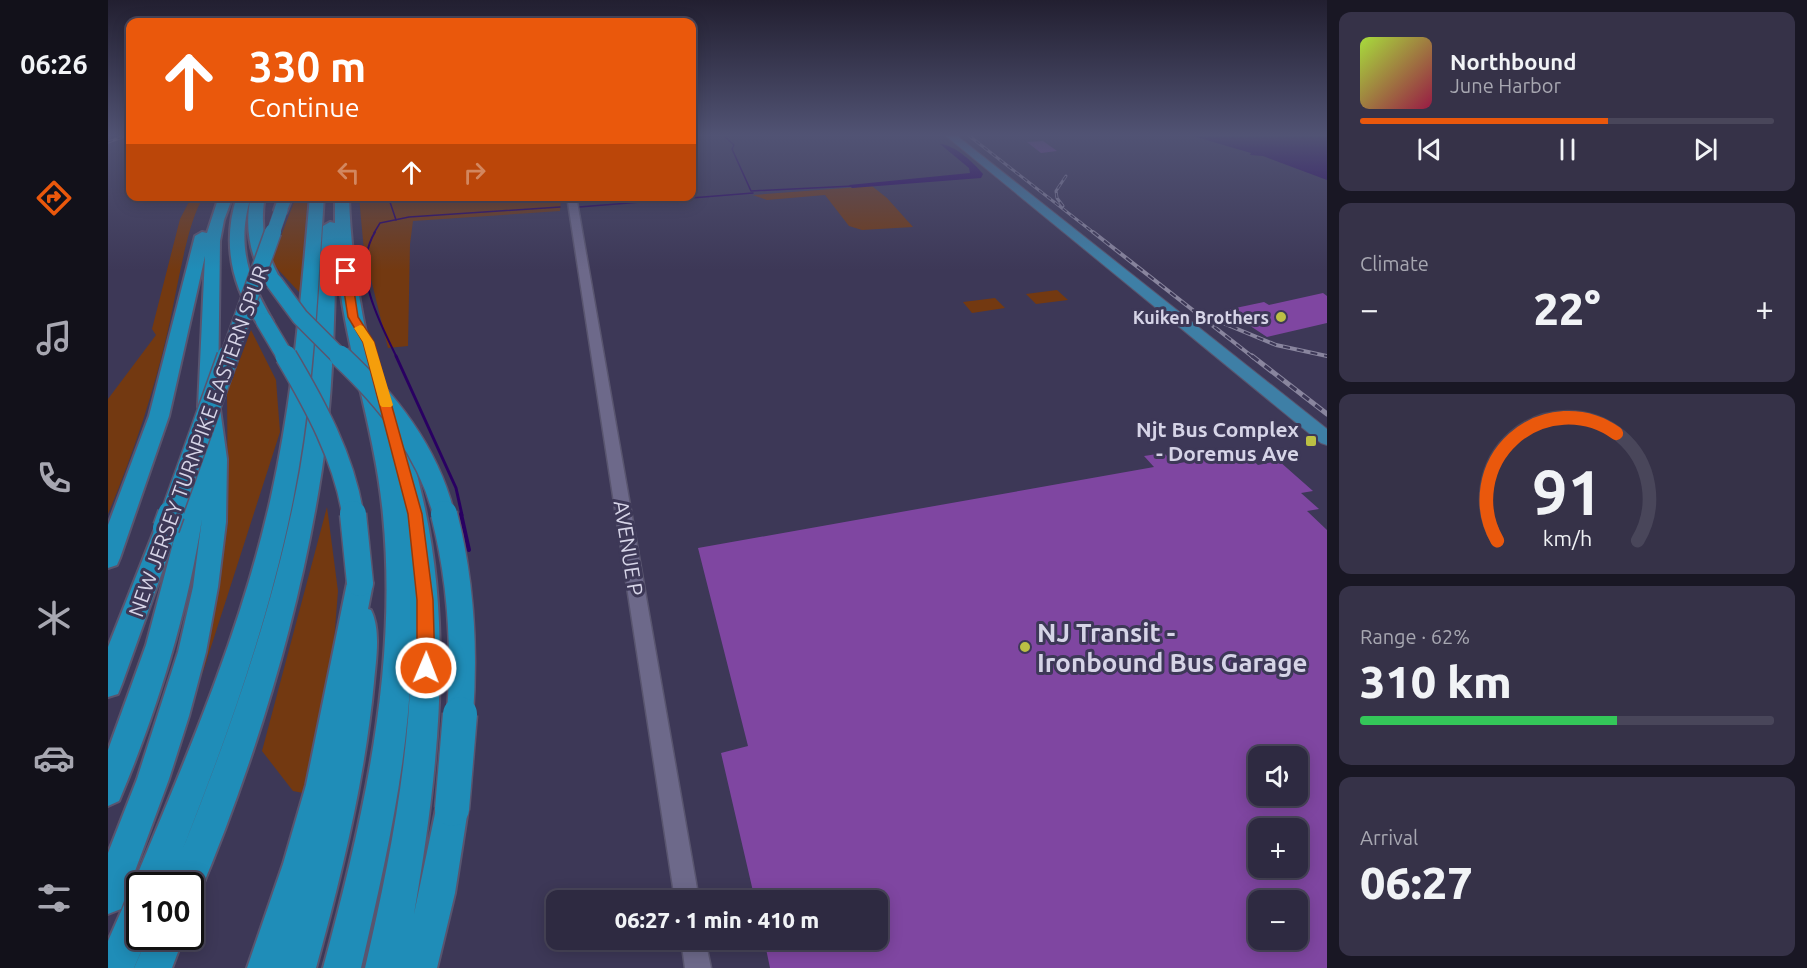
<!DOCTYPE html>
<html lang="en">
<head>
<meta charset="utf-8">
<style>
  :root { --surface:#2e2a41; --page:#363248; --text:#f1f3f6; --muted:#a7a7b1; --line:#49465a; --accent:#ea580c }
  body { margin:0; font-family:Ubuntu,sans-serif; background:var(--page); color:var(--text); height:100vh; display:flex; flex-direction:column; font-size:22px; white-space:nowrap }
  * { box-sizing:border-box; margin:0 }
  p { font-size:20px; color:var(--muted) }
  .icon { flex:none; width:33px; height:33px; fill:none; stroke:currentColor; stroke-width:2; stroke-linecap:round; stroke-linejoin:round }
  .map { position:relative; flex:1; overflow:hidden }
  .side { display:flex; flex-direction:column; gap:12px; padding:12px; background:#191724; width:480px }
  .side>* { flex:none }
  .top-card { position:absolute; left:18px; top:18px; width:570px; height:183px; border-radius:12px; box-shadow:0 3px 15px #0003,0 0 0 2px var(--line); background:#ea580c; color:#fff; overflow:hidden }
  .tools { position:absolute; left:1140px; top:746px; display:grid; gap:12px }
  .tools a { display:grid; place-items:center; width:60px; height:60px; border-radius:12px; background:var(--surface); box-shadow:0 3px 15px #0003,0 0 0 2px var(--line); font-size:30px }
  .speed { position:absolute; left:18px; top:872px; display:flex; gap:12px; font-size:30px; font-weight:700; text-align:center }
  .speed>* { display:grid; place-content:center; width:78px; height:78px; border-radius:50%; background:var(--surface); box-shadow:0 3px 15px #0003,0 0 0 2px var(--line); line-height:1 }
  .speed .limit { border:3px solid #111; border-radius:9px; background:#fff; color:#111 }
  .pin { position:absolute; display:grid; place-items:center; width:51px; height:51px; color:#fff; margin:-26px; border-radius:12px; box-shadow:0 3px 9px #0006 }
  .me { position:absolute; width:66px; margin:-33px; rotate:1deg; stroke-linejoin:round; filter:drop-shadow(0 0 4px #0008) }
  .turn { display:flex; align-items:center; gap:21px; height:126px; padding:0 24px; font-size:27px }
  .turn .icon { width:78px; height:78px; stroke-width:2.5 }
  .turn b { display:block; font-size:42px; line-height:51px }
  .lanes { display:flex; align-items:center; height:57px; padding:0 24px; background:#0003; justify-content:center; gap:30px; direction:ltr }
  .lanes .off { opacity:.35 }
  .big { font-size:45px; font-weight:800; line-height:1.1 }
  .side .widget { flex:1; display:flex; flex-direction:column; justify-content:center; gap:9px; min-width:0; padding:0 21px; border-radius:12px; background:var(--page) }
  .side .dial { align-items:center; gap:0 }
  .dial svg { height:156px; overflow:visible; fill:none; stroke:var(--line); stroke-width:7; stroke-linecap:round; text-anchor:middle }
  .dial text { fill:var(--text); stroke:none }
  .song { display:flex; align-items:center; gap:18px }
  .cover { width:72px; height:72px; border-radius:9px; background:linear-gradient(135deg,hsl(80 70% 55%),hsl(340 70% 35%)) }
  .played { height:6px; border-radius:3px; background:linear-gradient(90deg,var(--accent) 60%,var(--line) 60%) }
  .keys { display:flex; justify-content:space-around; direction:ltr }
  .heat { display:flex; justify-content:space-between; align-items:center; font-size:33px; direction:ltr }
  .charge { height:9px; border-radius:4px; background:linear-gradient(90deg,#34c759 62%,var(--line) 0) }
  .trip { position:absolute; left:438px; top:890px; width:342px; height:60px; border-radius:12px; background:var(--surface); box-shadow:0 3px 15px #0003,0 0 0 2px var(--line); font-weight:800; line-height:60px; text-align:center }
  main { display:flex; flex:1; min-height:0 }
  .tabs { display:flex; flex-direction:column; width:108px; justify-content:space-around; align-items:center; background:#12111a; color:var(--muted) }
  .tabs .icon { width:42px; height:42px }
  .tabs .active { color:var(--accent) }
  .tabs b { font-size:27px; color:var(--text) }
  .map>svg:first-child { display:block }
  .green { fill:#733911 }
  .water { fill:#290062 }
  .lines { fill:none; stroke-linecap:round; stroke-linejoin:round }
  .stream-far3 { stroke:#290062; stroke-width:1.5 }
  .stream-far2 { stroke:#290062; stroke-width:2 }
  .stream-far1 { stroke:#290062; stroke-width:3 }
  .stream { stroke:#290062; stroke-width:4 }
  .building { fill:#7f46a1; fill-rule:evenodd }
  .minor-casing { stroke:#59556f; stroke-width:3 }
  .major-casing { stroke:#59556f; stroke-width:2 }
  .highway-casing { stroke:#59556f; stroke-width:4 }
  .minor { fill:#6d698a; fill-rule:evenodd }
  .major { fill:#3e7fa6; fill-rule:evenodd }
  .highway { fill:#1f8db8; fill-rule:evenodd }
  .rail-far2-casing { stroke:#89859e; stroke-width:3 }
  .rail-far1-casing { stroke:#89859e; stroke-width:4 }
  .rail-casing { stroke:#89859e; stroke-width:5 }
  .rail-far2 { stroke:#3d3857; stroke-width:1.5; stroke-dasharray:5; stroke-linecap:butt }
  .rail-far1 { stroke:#3d3857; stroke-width:2; stroke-dasharray:7; stroke-linecap:butt }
  .rail { stroke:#3d3857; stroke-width:3; stroke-dasharray:8; stroke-linecap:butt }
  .highway-bridge-far4-casing { stroke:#59556f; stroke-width:14; stroke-linecap:butt }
  .highway-bridge-far3-casing { stroke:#59556f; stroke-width:19; stroke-linecap:butt }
  .highway-bridge-far2-casing { stroke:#59556f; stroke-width:24; stroke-linecap:butt }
  .highway-bridge-far1-casing { stroke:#59556f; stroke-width:29; stroke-linecap:butt }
  .highway-bridge-casing { stroke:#59556f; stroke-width:37; stroke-linecap:butt }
  .highway-bridge-far4 { stroke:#1f8db8; stroke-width:13 }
  .highway-bridge-far3 { stroke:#1f8db8; stroke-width:16 }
  .highway-bridge-far2 { stroke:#1f8db8; stroke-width:21 }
  .highway-bridge-far1 { stroke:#1f8db8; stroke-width:26 }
  .highway-bridge { stroke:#1f8db8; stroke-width:34 }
  .route { fill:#ea580c; stroke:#983908; stroke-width:1.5 }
  .slow { fill:#f59e0b }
  .poi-dot { fill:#bcc044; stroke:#3d3857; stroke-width:2 }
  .labels { text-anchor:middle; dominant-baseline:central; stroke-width:6; stroke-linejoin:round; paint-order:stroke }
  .far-poi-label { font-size:18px; font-weight:bold; fill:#d6d4e7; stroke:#3d3857; text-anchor:end }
  .poi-label { font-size:21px; font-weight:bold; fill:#d6d4e7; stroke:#3d3857; text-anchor:end }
  .street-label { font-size:21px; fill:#d6d4e7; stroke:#3d3857 }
  .near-poi-label { font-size:26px; font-weight:bold; fill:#d6d4e7; stroke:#3d3857; text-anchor:start }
</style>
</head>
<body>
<main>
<nav class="tabs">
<b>06:26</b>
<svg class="icon active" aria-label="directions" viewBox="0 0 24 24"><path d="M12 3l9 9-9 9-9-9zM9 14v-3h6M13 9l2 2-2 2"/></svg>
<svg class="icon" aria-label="music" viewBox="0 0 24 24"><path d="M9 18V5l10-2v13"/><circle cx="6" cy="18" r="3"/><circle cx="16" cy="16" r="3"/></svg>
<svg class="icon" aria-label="phone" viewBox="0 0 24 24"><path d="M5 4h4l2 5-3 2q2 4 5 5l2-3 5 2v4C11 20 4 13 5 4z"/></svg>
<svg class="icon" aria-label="climate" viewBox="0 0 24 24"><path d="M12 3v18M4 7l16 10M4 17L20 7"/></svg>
<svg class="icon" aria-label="car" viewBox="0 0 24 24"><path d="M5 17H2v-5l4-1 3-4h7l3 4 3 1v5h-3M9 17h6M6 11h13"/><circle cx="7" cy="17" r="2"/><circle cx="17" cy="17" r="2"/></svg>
<svg class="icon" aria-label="filters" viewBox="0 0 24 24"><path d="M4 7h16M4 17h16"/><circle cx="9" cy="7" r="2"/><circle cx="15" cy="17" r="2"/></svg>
</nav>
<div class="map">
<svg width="1219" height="968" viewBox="0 0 1219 968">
  <rect width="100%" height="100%" fill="#3d3857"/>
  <g class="green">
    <polygon points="764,186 779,198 805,227 754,230 741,226 717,195 659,200 645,195"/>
    <path d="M 84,196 L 96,197 C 79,219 68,298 60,330 C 46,392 25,455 0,514 L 0,399 L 48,335 L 44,329 L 72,219 Z"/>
    <polygon points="188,197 200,197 192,293 163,262"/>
    <polygon points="251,197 453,197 452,211 305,221 302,244 300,346 280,348 256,251"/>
    <polygon points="949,290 960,300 928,304 918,294"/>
    <polygon points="887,298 897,308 864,313 855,302"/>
    <polygon points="143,330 168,380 172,432 94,675 120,521 119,393"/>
    <polygon points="219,507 230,591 226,642 195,793 185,791 154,751"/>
  </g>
  <g class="water">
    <polygon points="1081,135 1219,135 1219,180 1155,156 1142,155 1143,153"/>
    <path d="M 832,144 C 847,145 865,162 875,174 L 873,178 L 744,188 L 741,185 L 862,173 L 861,168 Z"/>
  </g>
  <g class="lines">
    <g class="stream-far3">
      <polyline points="615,135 626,145 624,149 643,191 745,186"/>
      <polyline points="280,196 288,220"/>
      <polyline points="471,207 645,193"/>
      <polyline points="266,233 272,223 301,217 452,207"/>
    </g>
    <path class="stream-far2" d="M 267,232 C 243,272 271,320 289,358"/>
    <polyline class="stream-far1" points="288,356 348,488 354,515"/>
    <polyline class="stream" points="353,514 361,550"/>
  </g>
  <g class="building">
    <polygon points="935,141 949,151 933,153 919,142"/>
    <polygon points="1215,293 1219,296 1219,323 1159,337 1118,310 1156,302 1161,305"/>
    <path d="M 1134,451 L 1150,465 L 1171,461 L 1205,491 L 1193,493 L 1211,509 L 1199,511 L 1219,530 L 1219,968 L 662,968 L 656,939 L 770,939 L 770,900 L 647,900 L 613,753 L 640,746 L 590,548 L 1046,467 L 1036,456 L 1056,453 L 1067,464 ZM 1150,756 L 1190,756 L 1190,795 L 1150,795 ZM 1150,828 L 1190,828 L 1190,867 L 1150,867 ZM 1150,900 L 1190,900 L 1190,939 L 1150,939 Z"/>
  </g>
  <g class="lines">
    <g class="minor-casing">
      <g id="minor">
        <polygon points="459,196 468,196 591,900 567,900"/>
        <polygon points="573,939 597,939 603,968 577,968"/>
      </g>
    </g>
    <g class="major-casing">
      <polygon id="major" points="837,135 848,135 1219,429 1219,445 1213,443"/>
    </g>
    <g class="highway-casing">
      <g id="highway">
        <path d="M 111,196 L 125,196 L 116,220 L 112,241 L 110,395 L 119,459 L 118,522 L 110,587 L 98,652 L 81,716 L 61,779 L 13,909 L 0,914 L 0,853 L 29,779 L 70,652 L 85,587 L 94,519 C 79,615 49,711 11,801 L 0,806 L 0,750 L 38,645 L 67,536 L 14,684 L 10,694 L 0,697 L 0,647 L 50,521 L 58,519 L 66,521 L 69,526 L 83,443 L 87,438 L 95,436 L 93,412 L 90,407 L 97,256 L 61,416 L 12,558 L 9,565 L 0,568 L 0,525 L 41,416 L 87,236 L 94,232 L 99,233 Z"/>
        <path d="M 129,196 L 143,196 C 128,245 140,279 165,321 L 162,325 L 150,325 C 123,285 114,242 129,196 Z"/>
        <path d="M 143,196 L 157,196 C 151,228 158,255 174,282 L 172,285 L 160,285 C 142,258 136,228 143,196 Z"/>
        <polygon points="171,196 185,196 178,213 173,214 166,210"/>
        <path d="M 202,196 L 216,196 C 209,298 205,400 185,500 C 161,621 119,737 74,851 C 123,728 168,602 192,470 C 206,390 210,307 215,226 L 222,222 L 227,223 L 227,196 L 241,196 C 243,274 260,347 279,422 L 285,420 L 292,422 C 303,440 307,467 312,487 C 347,627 330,774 306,914 L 328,809 L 332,797 L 344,793 L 356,797 L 360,809 L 347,893 L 329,968 L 257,968 C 280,869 300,769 303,668 C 299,769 276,869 253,968 L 215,968 C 255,820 290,669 275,515 C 267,426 234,341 228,251 C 226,324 225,397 214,469 C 192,615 147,761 90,897 L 82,901 L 82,885 L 32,885 L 32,936 L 40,936 L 26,968 L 0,968 L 0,941 L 19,898 L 29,894 L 25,885 C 78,758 133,632 163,497 C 185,398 193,297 202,196 Z"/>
        <path d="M 252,572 L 261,575 L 265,583 L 260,609 L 263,610 C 273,630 268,660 266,682 C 257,779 234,874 208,968 L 139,968 L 175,864 L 198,785 L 239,583 L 243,575 Z"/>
        <polygon points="40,936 76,936 64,968 26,968"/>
      </g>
    </g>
    <use href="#minor" class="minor"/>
    <use href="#major" class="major"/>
    <use href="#highway" class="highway"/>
    <g class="rail-far2-casing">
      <g id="rail-far2">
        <polyline points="860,135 986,233"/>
        <polyline points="0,142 20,135"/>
        <polyline points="955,206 949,198 948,191 958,176"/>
      </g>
    </g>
    <g class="rail-far1-casing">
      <g id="rail-far1">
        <polyline points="985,232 1146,358"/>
        <polyline points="1110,321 1168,345 1219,356"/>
      </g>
    </g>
    <g class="rail-casing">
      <polyline id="rail" points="1144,356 1219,414"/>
    </g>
    <use href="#rail-far2" class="rail-far2"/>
    <use href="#rail-far1" class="rail-far1"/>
    <use href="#rail" class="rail"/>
    <g class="highway-bridge-far4-casing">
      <polyline id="highway-bridge-far4" points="165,233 173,210"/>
    </g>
    <g class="highway-bridge-far3-casing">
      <g id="highway-bridge-far3">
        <polyline points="166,282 192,317 233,358"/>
        <polyline points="156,321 178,358"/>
        <polyline points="120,358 165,232"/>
      </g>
    </g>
    <g class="highway-bridge-far2-casing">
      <g id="highway-bridge-far2">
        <path d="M 178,356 C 207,405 236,458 245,515"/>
        <path d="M 232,356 C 279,400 320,451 336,515"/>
        <polyline points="63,515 120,356"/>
      </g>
    </g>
    <g class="highway-bridge-far1-casing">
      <g id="highway-bridge-far1">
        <polyline points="245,514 252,583"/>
        <path d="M 336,514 C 353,580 357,647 352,715"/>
        <polyline points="58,528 63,514"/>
      </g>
    </g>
    <g class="highway-bridge-casing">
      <polyline id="highway-bridge" points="344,809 352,714"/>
    </g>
    <use href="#highway-bridge-far4" class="highway-bridge-far4"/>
    <use href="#highway-bridge-far3" class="highway-bridge-far3"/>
    <use href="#highway-bridge-far2" class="highway-bridge-far2"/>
    <use href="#highway-bridge-far1" class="highway-bridge-far1"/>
    <use href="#highway-bridge" class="highway-bridge"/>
  </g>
  <linearGradient id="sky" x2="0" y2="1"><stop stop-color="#221f30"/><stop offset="0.5" stop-color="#515374"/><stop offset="1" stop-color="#515374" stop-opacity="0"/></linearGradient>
  <rect width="1219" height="270" fill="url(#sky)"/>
  <polygon class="route" points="238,268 243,271 250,317 266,342 314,514 325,600 327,668 324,674 318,676 312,674 309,668 309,600 300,514 255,342 240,317 233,271"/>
  <polygon class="slow" points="252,325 255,326 266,342 285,405 283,407 274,407 272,405 255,342 246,328"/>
  <g class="poi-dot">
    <circle cx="1173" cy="317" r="6"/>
    <rect x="1197" y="435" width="12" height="12" rx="3"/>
    <circle cx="917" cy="647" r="6"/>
  </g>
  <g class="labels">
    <g class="far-poi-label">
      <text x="1161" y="317">Kuiken Brothers</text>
    </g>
    <g class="poi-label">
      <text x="1191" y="429">Njt Bus Complex<tspan x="1191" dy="24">- Doremus Ave</tspan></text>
    </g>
    <g class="street-label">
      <text transform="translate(90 441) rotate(-70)">NEW JERSEY TURNPIKE EASTERN SPUR</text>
      <text transform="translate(521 548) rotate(81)">AVENUE P</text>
    </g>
    <g class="near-poi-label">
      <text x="929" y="632">NJ Transit -<tspan x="929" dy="30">Ironbound Bus Garage</tspan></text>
    </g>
  </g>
</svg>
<div class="tools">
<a><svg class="icon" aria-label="sound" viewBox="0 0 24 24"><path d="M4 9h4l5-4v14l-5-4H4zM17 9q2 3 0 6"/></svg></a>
<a>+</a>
<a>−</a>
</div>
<div class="speed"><div class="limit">100</div></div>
<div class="pin" style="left:238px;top:271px;background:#d93025"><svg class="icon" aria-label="arrive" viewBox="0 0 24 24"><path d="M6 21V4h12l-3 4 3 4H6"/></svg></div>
<svg class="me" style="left:318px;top:668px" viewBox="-20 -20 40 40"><circle r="17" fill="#ea580c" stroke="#fff" stroke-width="3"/><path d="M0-11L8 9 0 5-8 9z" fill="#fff"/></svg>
<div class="trip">06:27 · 1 min · 410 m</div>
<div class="top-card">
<div class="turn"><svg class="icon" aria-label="ahead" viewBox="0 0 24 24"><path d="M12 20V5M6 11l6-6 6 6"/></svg><div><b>330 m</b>Continue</div></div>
<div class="lanes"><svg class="icon off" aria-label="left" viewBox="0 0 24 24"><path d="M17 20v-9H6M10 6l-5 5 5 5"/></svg><svg class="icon" aria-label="ahead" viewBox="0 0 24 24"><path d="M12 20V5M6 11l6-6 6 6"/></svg><svg class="icon off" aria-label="right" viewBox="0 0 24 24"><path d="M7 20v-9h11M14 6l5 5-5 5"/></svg></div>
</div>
</div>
<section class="side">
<div class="widget">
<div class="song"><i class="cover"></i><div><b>Northbound</b><p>June Harbor</p></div></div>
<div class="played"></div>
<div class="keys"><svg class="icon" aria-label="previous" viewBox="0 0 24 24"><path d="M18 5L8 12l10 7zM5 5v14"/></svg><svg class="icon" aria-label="pause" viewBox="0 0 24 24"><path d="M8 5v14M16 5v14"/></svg><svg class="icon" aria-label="next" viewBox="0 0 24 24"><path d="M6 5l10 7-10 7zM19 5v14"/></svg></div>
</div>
<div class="widget"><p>Climate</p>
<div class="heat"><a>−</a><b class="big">22°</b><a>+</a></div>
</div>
<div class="widget dial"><svg viewBox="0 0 100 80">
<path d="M14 69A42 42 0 1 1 86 69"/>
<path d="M14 69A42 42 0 0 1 75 14" stroke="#ea580c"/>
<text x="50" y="56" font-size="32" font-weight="700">91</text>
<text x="50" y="72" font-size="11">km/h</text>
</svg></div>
<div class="widget"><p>Range · 62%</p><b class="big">310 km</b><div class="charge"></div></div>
<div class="widget"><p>Arrival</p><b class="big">06:27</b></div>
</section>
</main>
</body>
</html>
